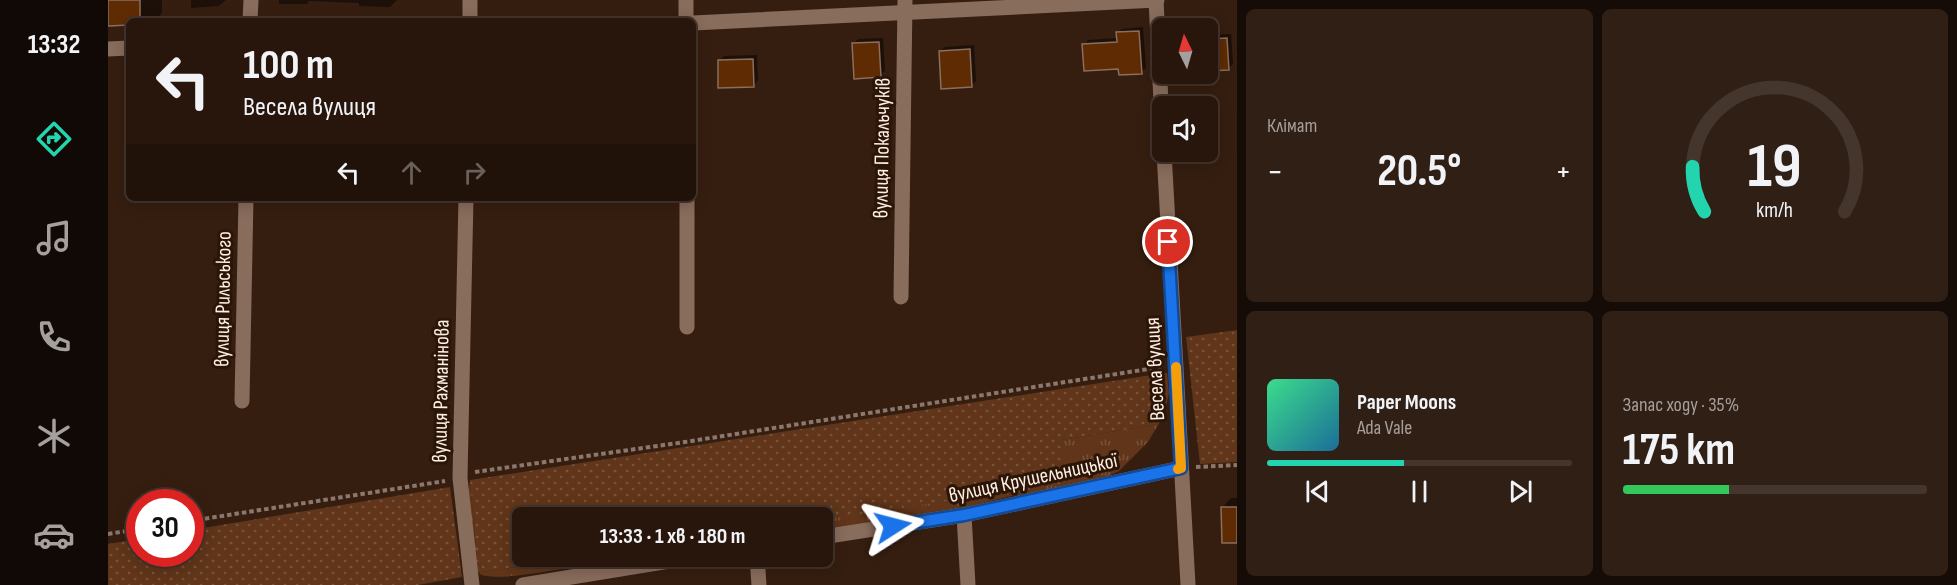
<!DOCTYPE html>
<html lang="uk">
<head>
<meta charset="utf-8">
<style>
  :root { --surface:#28160c; --page:#301f15; --text:#f1f3f6; --muted:#a59f9d; --line:#44352d; --accent:#22d5af }
  body { margin:0; font-family:"Sofia Sans Condensed",sans-serif; background:var(--page); color:var(--text); height:100vh; display:flex; flex-direction:column; font-size:22px; white-space:nowrap }
  * { box-sizing:border-box; margin:0 }
  p { font-size:20px; color:var(--muted) }
  .icon { flex:none; width:33px; height:33px; fill:none; stroke:currentColor; stroke-width:2; stroke-linecap:round; stroke-linejoin:round }
  .map { position:relative; flex:1; overflow:hidden }
  .drawer { display:flex; flex-direction:column; gap:9px; padding:9px; background:#160c07; width:720px }
  .drawer>* { flex:none }
  .hud { position:absolute; left:18px; top:18px; width:570px; height:183px; border-radius:9px; box-shadow:0 3px 15px #0003,0 0 0 2px var(--line); background:#28160c; color:var(--text); overflow:hidden }
  .needle { width:39px; rotate:355deg }
  .fabs { position:absolute; left:1044px; top:18px; display:grid; gap:12px }
  .fabs a { display:grid; place-items:center; width:66px; height:66px; border-radius:9px; background:var(--surface); box-shadow:0 3px 15px #0003,0 0 0 2px var(--line); font-size:30px }
  .speed { position:absolute; left:18px; top:489px; display:flex; gap:12px; font-size:30px; font-weight:700; text-align:center }
  .speed>* { display:grid; place-content:center; width:78px; height:78px; border-radius:50%; background:var(--surface); box-shadow:0 3px 15px #0003,0 0 0 2px var(--line); line-height:1 }
  .speed .limit { border:9px solid #d22; background:#fff; color:#111 }
  .pin { position:absolute; display:grid; place-items:center; width:51px; height:51px; color:#fff; margin:-26px; border:3px solid #fff; border-radius:50%; box-shadow:0 2px 6px #0007 }
  .me { position:absolute; width:66px; margin:-33px; rotate:81deg; stroke-linejoin:round; filter:drop-shadow(0 0 4px #0008) }
  .turn { display:flex; align-items:center; gap:21px; height:126px; padding:0 18px; font-size:27px }
  .turn .icon { width:78px; height:78px; stroke-width:2.5 }
  .turn b { display:block; font-size:42px; line-height:51px }
  .lanes { display:flex; align-items:center; height:57px; padding:0 18px; background:#0003; justify-content:center; gap:30px; direction:ltr }
  .lanes .off { opacity:.35 }
  .big { font-size:45px; font-weight:700; line-height:1.1 }
  .drawer .tile { flex:1; display:flex; flex-direction:column; justify-content:center; gap:9px; min-width:0; padding:0 21px; border-radius:9px; background:var(--page) }
  .drawer .dial { align-items:center; gap:0 }
  .dial svg { height:156px; overflow:visible; fill:none; stroke:var(--line); stroke-width:7; stroke-linecap:round; text-anchor:middle }
  .dial text { fill:var(--text); stroke:none }
  .song { display:flex; align-items:center; gap:18px }
  .cover { width:72px; height:72px; border-radius:9px; background:linear-gradient(135deg,hsl(150 70% 55%),hsl(200 70% 35%)) }
  .played { height:6px; border-radius:3px; background:linear-gradient(90deg,var(--accent) 45%,var(--line) 45%) }
  .keys { display:flex; justify-content:space-around; direction:ltr }
  .heat { display:flex; justify-content:space-between; align-items:center; font-size:33px; direction:ltr }
  .charge { height:9px; border-radius:4px; background:linear-gradient(90deg,#34c759 35%,var(--line) 0) }
  .drawer .tiles { flex:1; display:grid; gap:9px; grid-template-columns:repeat(2,1fr) }
  .trip { position:absolute; left:404px; top:507px; width:321px; height:60px; border-radius:9px; background:var(--surface); box-shadow:0 3px 15px #0003,0 0 0 2px var(--line); font-weight:700; line-height:60px; text-align:center }
  main { display:flex; flex:1; min-height:0 }
  .tab-bar { display:flex; flex-direction:column; width:108px; justify-content:space-around; align-items:center; background:#100905; color:var(--muted) }
  .tab-bar .icon { width:42px; height:42px }
  .tab-bar .active { color:var(--accent) }
  .tab-bar b { font-size:27px; color:var(--text) }
  .map>svg:first-child { display:block }
  .grass { fill:url(#grass-tufts) }
  .garden { fill:url(#garden-dots) }
  .shadow { fill:#0007 }
  .building { fill:#5f2b03; stroke:#8a6e5e; stroke-width:1.5 }
  .lines { fill:none; stroke-linecap:round; stroke-linejoin:round }
  .path { stroke:#8b776b; stroke-width:4; stroke-dasharray:4.5 3; stroke-linecap:butt }
  .minor { stroke:#886c5c; stroke-width:15 }
  .route-casing { stroke:#114b97; stroke-width:15 }
  .route { stroke:#1a73e8; stroke-width:10 }
  .slow { stroke:#f59e0b; stroke-width:10 }
  .labels { text-anchor:middle; dominant-baseline:central; stroke-width:6; stroke-linejoin:round; paint-order:stroke }
  .street-label { font-size:21px; fill:#ffefe5; stroke:#2b1507 }
</style>
</head>
<body>
<main>
<nav class="tab-bar">
<b>13:32</b>
<svg class="icon active" aria-label="directions" viewBox="0 0 24 24"><path d="M12 3l9 9-9 9-9-9zM9 14v-3h6M13 9l2 2-2 2"/></svg>
<svg class="icon" aria-label="music" viewBox="0 0 24 24"><path d="M9 18V5l10-2v13"/><circle cx="6" cy="18" r="3"/><circle cx="16" cy="16" r="3"/></svg>
<svg class="icon" aria-label="phone" viewBox="0 0 24 24"><path d="M5 4h4l2 5-3 2q2 4 5 5l2-3 5 2v4C11 20 4 13 5 4z"/></svg>
<svg class="icon" aria-label="climate" viewBox="0 0 24 24"><path d="M12 3v18M4 7l16 10M4 17L20 7"/></svg>
<svg class="icon" aria-label="car" viewBox="0 0 24 24"><path d="M5 17H2v-5l4-1 3-4h7l3 4 3 1v5h-3M9 17h6M6 11h13"/><circle cx="7" cy="17" r="2"/><circle cx="17" cy="17" r="2"/></svg>
</nav>
<div class="map">
<svg width="1129" height="585" viewBox="0 0 1129 585">
  <defs>
    <pattern id="grass-tufts" width="24" height="20" patternUnits="userSpaceOnUse" patternTransform="scale(1.5)"><rect width="24" height="20" fill="#603519"/><path d="M3 7l-1-3M5 7V3M7 7l1-3M15 17l-1-3M17 17v-4M19 17l1-3" fill="none" stroke="#78533a"/></pattern>
    <pattern id="garden-dots" width="8" height="8" patternUnits="userSpaceOnUse" patternTransform="scale(1.5)"><rect width="8" height="8" fill="#603519"/><path d="M2 2h.1M6 6h.1" fill="none" stroke="#78533a" stroke-width="1.8" stroke-linecap="round"/></pattern>
  </defs>
  <rect width="100%" height="100%" fill="#351e10"/>
  <g class="grass">
    <polygon points="1059,373 1061,393 1056,415 1040,442 1011,471 984,484 899,497 848,510 714,529 714,520 953,440 1046,425 1050,374"/>
    <path d="M 362,480 L 369,561 L 375,572 L 475,557 L 520,557 C 493,560 390,585 372,574 C 363,564 364,547 363,534 C 361,515 359,499 362,480 Z"/>
  </g>
  <g class="garden">
    <polygon points="1129,330 1129,462 1092,464 1078,337"/>
    <polygon points="1050,374 1046,425 953,440 952,484 714,520 714,518 414,518 414,556 475,557 375,572 369,561 362,480"/>
    <polygon points="342,487 354,577 310,585 0,585 0,544 31,539 32,554 82,554 83,530"/>
  </g>
  <g class="shadow">
    <polygon points="0,0 54,0 54,13 46,21 21,21 21,24 0,13"/>
    <polygon points="83,0 118,0 111,6 83,8"/>
    <polygon points="171,0 289,0 282,7 251,6 251,3 201,1 199,4 171,4"/>
    <polygon points="1035,27 1038,68 1033,72 1012,67 976,45 980,40 1010,38 1010,33 1014,29"/>
    <polygon points="1123,34 1125,64 1120,69 1100,70 1100,35"/>
    <polygon points="775,38 777,71 772,75 745,44 750,39"/>
    <polygon points="866,45 868,81 863,86 832,51 837,47"/>
    <polygon points="649,55 650,81 645,85 611,61 616,56"/>
    <polygon points="1123,498 1129,498 1129,541 1116,542 1114,508"/>
  </g>
  <g class="building">
    <polygon points="0,0 32,0 32,21 21,21 21,25 0,26"/>
    <polygon points="1031,31 1034,74 1011,75 1010,69 976,71 974,44 1009,42 1008,32"/>
    <polygon points="1119,38 1121,70 1100,71 1100,39"/>
    <polygon points="771,42 773,77 746,79 744,43"/>
    <polygon points="862,49 864,87 833,89 831,51"/>
    <polygon points="645,59 646,87 610,88 610,60"/>
    <polygon points="1113,507 1129,507 1129,543 1114,543"/>
  </g>
  <g class="lines">
    <g class="path">
      <polyline points="1088,467 1129,465"/>
      <polyline points="367,472 577,442 1053,367"/>
      <polyline points="82,521 337,481"/>
      <polyline points="0,534 32,529"/>
    </g>
    <g class="minor">
      <polyline points="1048,0 1054,122"/>
      <polyline points="142,21 143,0"/>
      <polyline points="362,21 362,0"/>
      <polyline points="578,21 578,0"/>
      <polyline points="585,23 1049,0"/>
      <polyline points="0,49 21,48"/>
      <polyline points="1056,152 1080,585"/>
      <polyline points="358,198 352,478 364,585"/>
      <polyline points="579,198 579,327"/>
      <polyline points="793,297 797,0"/>
      <polyline points="134,401 138,198"/>
      <polyline points="856,515 860,585"/>
      <polyline points="714,537 856,515 1073,468"/>
      <polyline points="649,556 651,585"/>
      <polyline points="415,585 592,556"/>
    </g>
  </g>
  <g class="lines">
    <g class="route-casing">
      <polyline id="route" points="785,526 856,515 1073,468 1060,242"/>
    </g>
    <use href="#route" class="route"/>
    <polyline class="slow" points="1068,367 1073,468 1070,469"/>
  </g>
  <g class="labels">
    <g class="street-label">
      <text transform="translate(774 148) rotate(-89)">вулиця Покальчуків</text>
      <text transform="translate(115 299) rotate(-89)">вулиця Рильського</text>
      <text transform="translate(1047 369) rotate(-93)">Весела вулиця</text>
      <text transform="translate(333 391) rotate(-89)">вулиця Рахманінова</text>
      <text transform="translate(925 478) rotate(-12)">вулиця Крушельницької</text>
    </g>
  </g>
</svg>
<div class="fabs">
<a><svg class="needle" viewBox="-14 -14 28 28"><path d="M0-13l5 13h-10z" fill="#e53935"/><path d="M0 13l5-13h-10z" fill="#a59f9d"/></svg></a>
<a><svg class="icon" aria-label="sound" viewBox="0 0 24 24"><path d="M4 9h4l5-4v14l-5-4H4zM17 9q2 3 0 6"/></svg></a>
</div>
<div class="speed"><div class="limit">30</div></div>
<div class="pin" style="left:1060px;top:242px;background:#d93025"><svg class="icon" aria-label="arrive" viewBox="0 0 24 24"><path d="M6 21V4h12l-3 4 3 4H6"/></svg></div>
<svg class="me" style="left:785px;top:526px" viewBox="-20 -20 40 40"><path d="M0-17L14 15 0 8-14 15z" fill="#1a73e8" stroke="#fff" stroke-width="4"/></svg>
<div class="trip">13:33 · 1 хв · 180 m</div>
<div class="hud">
<div class="turn"><svg class="icon" aria-label="left" viewBox="0 0 24 24"><path d="M17 20v-9H6M10 6l-5 5 5 5"/></svg><div><b>100 m</b>Весела вулиця</div></div>
<div class="lanes"><svg class="icon" aria-label="left" viewBox="0 0 24 24"><path d="M17 20v-9H6M10 6l-5 5 5 5"/></svg><svg class="icon off" aria-label="ahead" viewBox="0 0 24 24"><path d="M12 20V5M6 11l6-6 6 6"/></svg><svg class="icon off" aria-label="right" viewBox="0 0 24 24"><path d="M7 20v-9h11M14 6l5 5-5 5"/></svg></div>
</div>
</div>
<section class="drawer">
<div class="tiles">
<div class="tile"><p>Клімат</p>
<div class="heat"><a>−</a><b class="big">20.5°</b><a>+</a></div>
</div>
<div class="tile dial"><svg viewBox="0 0 100 80">
<path d="M14 69A42 42 0 1 1 86 69"/>
<path d="M14 69A42 42 0 0 1 8 46" stroke="#22d5af"/>
<text x="50" y="56" font-size="32" font-weight="700">19</text>
<text x="50" y="72" font-size="11">km/h</text>
</svg></div>
<div class="tile">
<div class="song"><i class="cover"></i><div><b>Paper Moons</b><p>Ada Vale</p></div></div>
<div class="played"></div>
<div class="keys"><svg class="icon" aria-label="previous" viewBox="0 0 24 24"><path d="M18 5L8 12l10 7zM5 5v14"/></svg><svg class="icon" aria-label="pause" viewBox="0 0 24 24"><path d="M8 5v14M16 5v14"/></svg><svg class="icon" aria-label="next" viewBox="0 0 24 24"><path d="M6 5l10 7-10 7zM19 5v14"/></svg></div>
</div>
<div class="tile"><p>Запас ходу · 35%</p><b class="big">175 km</b><div class="charge"></div></div>
</div>
</section>
</main>
</body>
</html>
